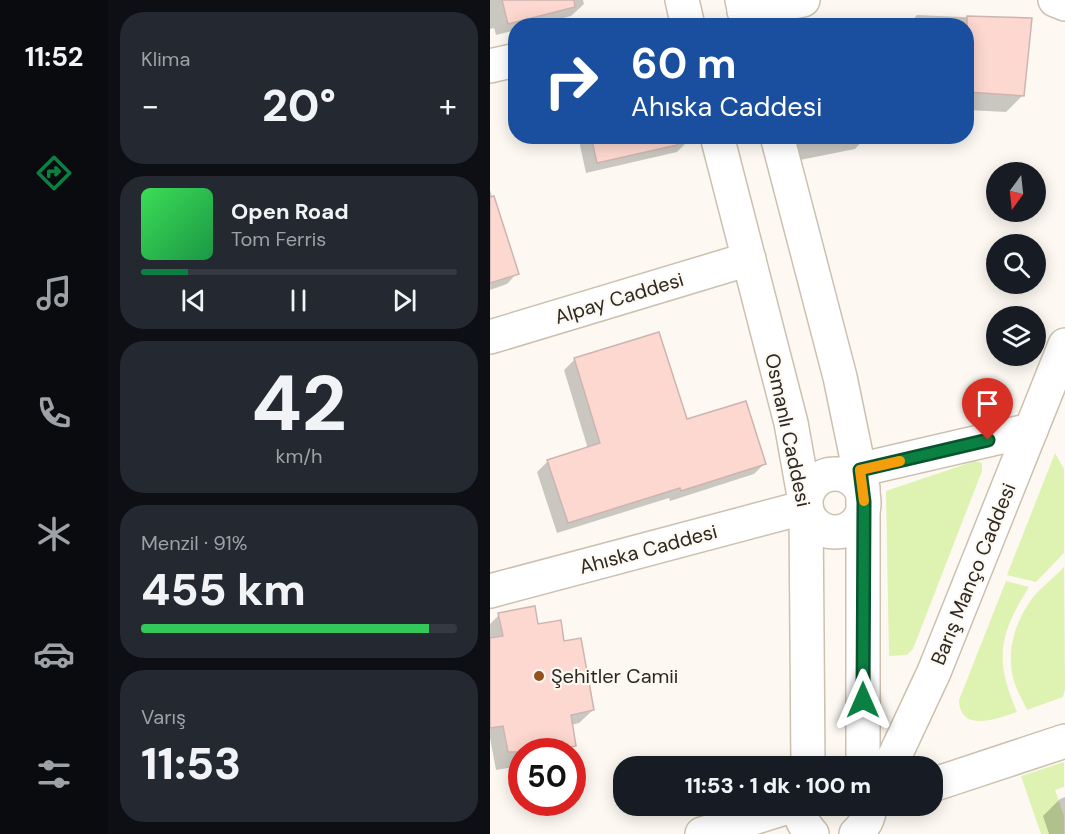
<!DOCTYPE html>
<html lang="tr">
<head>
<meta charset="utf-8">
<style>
  :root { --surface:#171b24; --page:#242831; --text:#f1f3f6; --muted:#9ea1a6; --line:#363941; --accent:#0b8043 }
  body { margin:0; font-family:"DM Sans",sans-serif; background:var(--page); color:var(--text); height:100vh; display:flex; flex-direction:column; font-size:22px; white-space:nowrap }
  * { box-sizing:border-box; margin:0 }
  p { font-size:20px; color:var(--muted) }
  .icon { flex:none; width:33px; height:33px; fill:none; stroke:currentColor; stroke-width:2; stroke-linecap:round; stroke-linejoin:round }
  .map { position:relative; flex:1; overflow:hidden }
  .sheet { display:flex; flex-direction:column; gap:12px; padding:12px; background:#0d0f14; width:382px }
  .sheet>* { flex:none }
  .hud { position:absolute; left:18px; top:18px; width:466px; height:126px; border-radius:24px; box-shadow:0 3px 15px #0003; background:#1a4fa0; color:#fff; overflow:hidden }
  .needle { width:39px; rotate:195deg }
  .buttons { position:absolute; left:496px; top:162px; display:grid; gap:12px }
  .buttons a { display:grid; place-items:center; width:60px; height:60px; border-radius:50%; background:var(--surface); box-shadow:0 3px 15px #0003; font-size:30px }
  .speed { position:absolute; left:18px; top:738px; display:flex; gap:12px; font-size:30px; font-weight:700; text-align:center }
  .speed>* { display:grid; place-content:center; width:78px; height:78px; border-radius:50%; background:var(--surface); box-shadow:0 3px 15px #0003; line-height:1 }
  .speed .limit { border:9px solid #d22; background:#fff; color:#111 }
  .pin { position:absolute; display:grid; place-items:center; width:51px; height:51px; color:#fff; margin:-62px -26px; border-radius:50% 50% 50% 0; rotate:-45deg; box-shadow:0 0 6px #0007 }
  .pin .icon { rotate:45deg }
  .me { position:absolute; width:66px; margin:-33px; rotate:0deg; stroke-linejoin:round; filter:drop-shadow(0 0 4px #0008) }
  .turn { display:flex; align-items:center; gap:21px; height:126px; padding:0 24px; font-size:27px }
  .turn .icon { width:78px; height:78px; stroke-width:2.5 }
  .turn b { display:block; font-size:42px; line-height:51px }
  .big { font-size:45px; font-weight:800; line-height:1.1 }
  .sheet .tile { flex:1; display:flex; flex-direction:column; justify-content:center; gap:9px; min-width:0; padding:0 21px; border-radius:24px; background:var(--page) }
  .sheet .dial { align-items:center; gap:0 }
  .dial b { font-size:78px; line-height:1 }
  .song { display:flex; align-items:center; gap:18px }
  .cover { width:72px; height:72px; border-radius:9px; background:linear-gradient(135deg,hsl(130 70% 55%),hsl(140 70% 35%)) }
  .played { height:6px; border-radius:3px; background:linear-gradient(90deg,var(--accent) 15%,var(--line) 15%) }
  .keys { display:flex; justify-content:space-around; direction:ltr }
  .heat { display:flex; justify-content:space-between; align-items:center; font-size:33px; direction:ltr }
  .charge { height:9px; border-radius:4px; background:linear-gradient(90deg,#34c759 91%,var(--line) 0) }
  .trip { position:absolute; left:123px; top:756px; width:330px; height:60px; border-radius:24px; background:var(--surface); box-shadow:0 3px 15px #0003; font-weight:800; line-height:60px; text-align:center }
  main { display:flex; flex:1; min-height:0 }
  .menu { display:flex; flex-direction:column; width:108px; justify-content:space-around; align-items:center; background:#090b0e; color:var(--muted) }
  .menu .icon { width:42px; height:42px }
  .menu .on { color:var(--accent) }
  .menu b { font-size:27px; color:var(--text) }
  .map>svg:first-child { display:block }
  .green { fill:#def2b1 }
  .shadow { fill:#0003 }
  .building { fill:#fdd8d0; stroke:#ccb5b0; stroke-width:1.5 }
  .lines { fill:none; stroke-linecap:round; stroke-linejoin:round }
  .minor-casing { stroke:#ccc1af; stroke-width:36 }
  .major-casing { stroke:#ccc1af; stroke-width:36 }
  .minor { stroke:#fff; stroke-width:33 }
  .major { stroke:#fff; stroke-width:33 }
  .route-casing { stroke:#07532c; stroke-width:15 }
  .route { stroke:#0b8043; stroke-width:10 }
  .slow { stroke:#f59e0b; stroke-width:10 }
  .poi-dot { fill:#935020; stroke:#fdf9f2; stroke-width:2 }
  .labels { text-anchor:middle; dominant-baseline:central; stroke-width:4.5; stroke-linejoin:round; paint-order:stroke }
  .street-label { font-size:20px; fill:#2d2922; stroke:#fdf9f2 }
  .poi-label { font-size:20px; fill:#2d2922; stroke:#fdf9f2; text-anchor:start }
</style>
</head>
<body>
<main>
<nav class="menu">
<b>11:52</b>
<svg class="icon on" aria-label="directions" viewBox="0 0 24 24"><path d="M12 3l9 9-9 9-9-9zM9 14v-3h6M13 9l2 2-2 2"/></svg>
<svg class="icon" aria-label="music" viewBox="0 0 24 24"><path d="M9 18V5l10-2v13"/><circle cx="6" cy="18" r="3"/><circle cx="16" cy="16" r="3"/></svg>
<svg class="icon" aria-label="phone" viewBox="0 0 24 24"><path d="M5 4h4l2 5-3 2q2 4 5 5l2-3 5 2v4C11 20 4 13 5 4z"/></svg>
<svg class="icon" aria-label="climate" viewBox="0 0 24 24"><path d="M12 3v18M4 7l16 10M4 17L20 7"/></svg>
<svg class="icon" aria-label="car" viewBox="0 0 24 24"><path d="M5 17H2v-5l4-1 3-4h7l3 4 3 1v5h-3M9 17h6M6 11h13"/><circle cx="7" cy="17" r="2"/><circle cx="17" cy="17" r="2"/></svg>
<svg class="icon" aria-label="filters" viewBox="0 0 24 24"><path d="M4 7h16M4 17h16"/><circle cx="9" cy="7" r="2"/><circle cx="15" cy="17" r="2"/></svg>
</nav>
<section class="sheet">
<div class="tile"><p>Klima</p>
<div class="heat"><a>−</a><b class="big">20°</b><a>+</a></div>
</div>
<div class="tile">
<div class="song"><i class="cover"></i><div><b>Open Road</b><p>Tom Ferris</p></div></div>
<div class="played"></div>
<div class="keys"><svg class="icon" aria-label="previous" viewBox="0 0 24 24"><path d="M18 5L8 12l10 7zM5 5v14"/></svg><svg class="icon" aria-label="pause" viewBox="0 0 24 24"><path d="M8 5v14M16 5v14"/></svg><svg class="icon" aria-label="next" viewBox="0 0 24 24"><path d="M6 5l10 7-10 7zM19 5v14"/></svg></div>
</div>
<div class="tile dial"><b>42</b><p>km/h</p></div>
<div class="tile"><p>Menzil · 91%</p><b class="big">455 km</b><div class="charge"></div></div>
<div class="tile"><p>Varış</p><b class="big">11:53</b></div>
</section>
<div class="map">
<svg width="575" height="834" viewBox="0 0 575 834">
  <rect width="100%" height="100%" fill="#fdf9f2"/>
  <g class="green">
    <polygon points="565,453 574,469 574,553 546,582 517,575"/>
    <polygon points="485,461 492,463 492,471 423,649 417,655 399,656 396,491"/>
    <path d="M 574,567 L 575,689 L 573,697 L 537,710 C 533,701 528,693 525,684 C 515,657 524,623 541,600 C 550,588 564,578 574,567 Z"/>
    <path d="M 516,581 L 539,587 C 509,635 504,659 527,712 C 509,718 470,734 469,700 Z"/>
    <polygon points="574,762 574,787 565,790 574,816 574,834 551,834 531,776"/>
  </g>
  <g class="shadow">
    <polygon points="0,0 93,0 94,4 81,16 45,26 26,26 26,30 6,35 4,28 0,29"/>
    <polygon points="427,15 540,20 533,95 516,112 477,110 477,26 417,26"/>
    <polygon points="360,22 361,26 344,26"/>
    <polygon points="88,136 197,136 198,141 187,152 96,173"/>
    <polygon points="295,136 377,136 365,149 300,162"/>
    <polygon points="0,190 27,273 17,284 0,290"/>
    <polygon points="168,333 196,421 274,464 264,474 180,501 179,498 67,533 47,472 58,461 98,449 74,370 84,360"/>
    <polygon points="9,615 47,626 73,643 103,710 89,723 81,725 85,745 78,752 32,752 32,766 6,770 0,738 0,624"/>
    <polygon points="575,797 575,834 559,834 553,816 570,799"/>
  </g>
  <g class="building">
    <polygon points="12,0 84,0 85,7 18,24"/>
    <polygon points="477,16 542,18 534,96 477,92"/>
    <polygon points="101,136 186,136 187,145 107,163"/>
    <polygon points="4,196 29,274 0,283 0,197"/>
    <polygon points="169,332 197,419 256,401 276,464 191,491 190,488 78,523 57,460 110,443 84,358"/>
    <polygon points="45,606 48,624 71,620 74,641 91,638 104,710 81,715 86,746 54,752 18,752 13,726 0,728 0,638 13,636 8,613"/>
  </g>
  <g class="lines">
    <g class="minor-casing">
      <g id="minor">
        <polyline points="565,0 575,4"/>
        <polyline points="254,11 313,0"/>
        <polyline points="0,66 26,60"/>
        <polyline points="0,337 259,259"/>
        <polyline points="351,474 541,430"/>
        <polyline points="0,591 316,507"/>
        <polyline points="400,766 444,672 575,345"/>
        <polyline points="442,785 575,741"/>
      </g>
    </g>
    <g class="major-casing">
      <g id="major">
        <polyline points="192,0 198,26"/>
        <polyline points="252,0 258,26"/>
        <polyline points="227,136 301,423 316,507 318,766"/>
        <polyline points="287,136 350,377 373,488 373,766"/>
        <circle cx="345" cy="503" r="29"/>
        <path d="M 309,806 C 310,818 314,825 322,834"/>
        <polyline points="212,834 301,806"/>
        <path d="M 366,834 C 375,825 379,818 380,806"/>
      </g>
    </g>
    <use href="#minor" class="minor"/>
    <use href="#major" class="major"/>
  </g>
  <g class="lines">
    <g class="route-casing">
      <polyline id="route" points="373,700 374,502 370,470 498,440"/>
    </g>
    <use href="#route" class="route"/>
    <polyline class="slow" points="374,501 370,470 410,461"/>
  </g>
  <circle class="poi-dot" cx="49" cy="676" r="6"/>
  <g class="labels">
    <g class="street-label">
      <text transform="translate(129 298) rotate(-17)">Alpay Caddesi</text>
      <text transform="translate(298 430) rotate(78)">Osmanlı Caddesi</text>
      <text transform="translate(158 549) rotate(-15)">Ahıska Caddesi</text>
      <text transform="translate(483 574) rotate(-68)">Barış Manço Caddesi</text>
    </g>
    <g class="poi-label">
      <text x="61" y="676">Şehitler Camii</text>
    </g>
  </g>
</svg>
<div class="buttons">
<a><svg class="needle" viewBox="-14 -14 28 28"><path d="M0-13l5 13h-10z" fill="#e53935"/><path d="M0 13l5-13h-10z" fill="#9ea1a6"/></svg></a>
<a><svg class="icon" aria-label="search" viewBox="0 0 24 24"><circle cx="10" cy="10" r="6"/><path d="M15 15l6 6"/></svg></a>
<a><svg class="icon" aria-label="layers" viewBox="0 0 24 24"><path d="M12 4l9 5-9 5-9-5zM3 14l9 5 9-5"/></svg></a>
</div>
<div class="speed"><div class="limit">50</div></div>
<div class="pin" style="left:498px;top:440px;background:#d93025"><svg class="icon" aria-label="arrive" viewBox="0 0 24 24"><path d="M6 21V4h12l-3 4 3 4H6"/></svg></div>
<svg class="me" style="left:373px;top:700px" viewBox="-20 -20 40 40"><path d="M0-17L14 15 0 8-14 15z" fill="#0b8043" stroke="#fff" stroke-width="4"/></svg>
<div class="trip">11:53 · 1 dk · 100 m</div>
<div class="hud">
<div class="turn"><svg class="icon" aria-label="right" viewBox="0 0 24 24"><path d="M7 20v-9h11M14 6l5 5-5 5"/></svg><div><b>60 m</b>Ahıska Caddesi</div></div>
</div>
</div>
</main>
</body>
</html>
